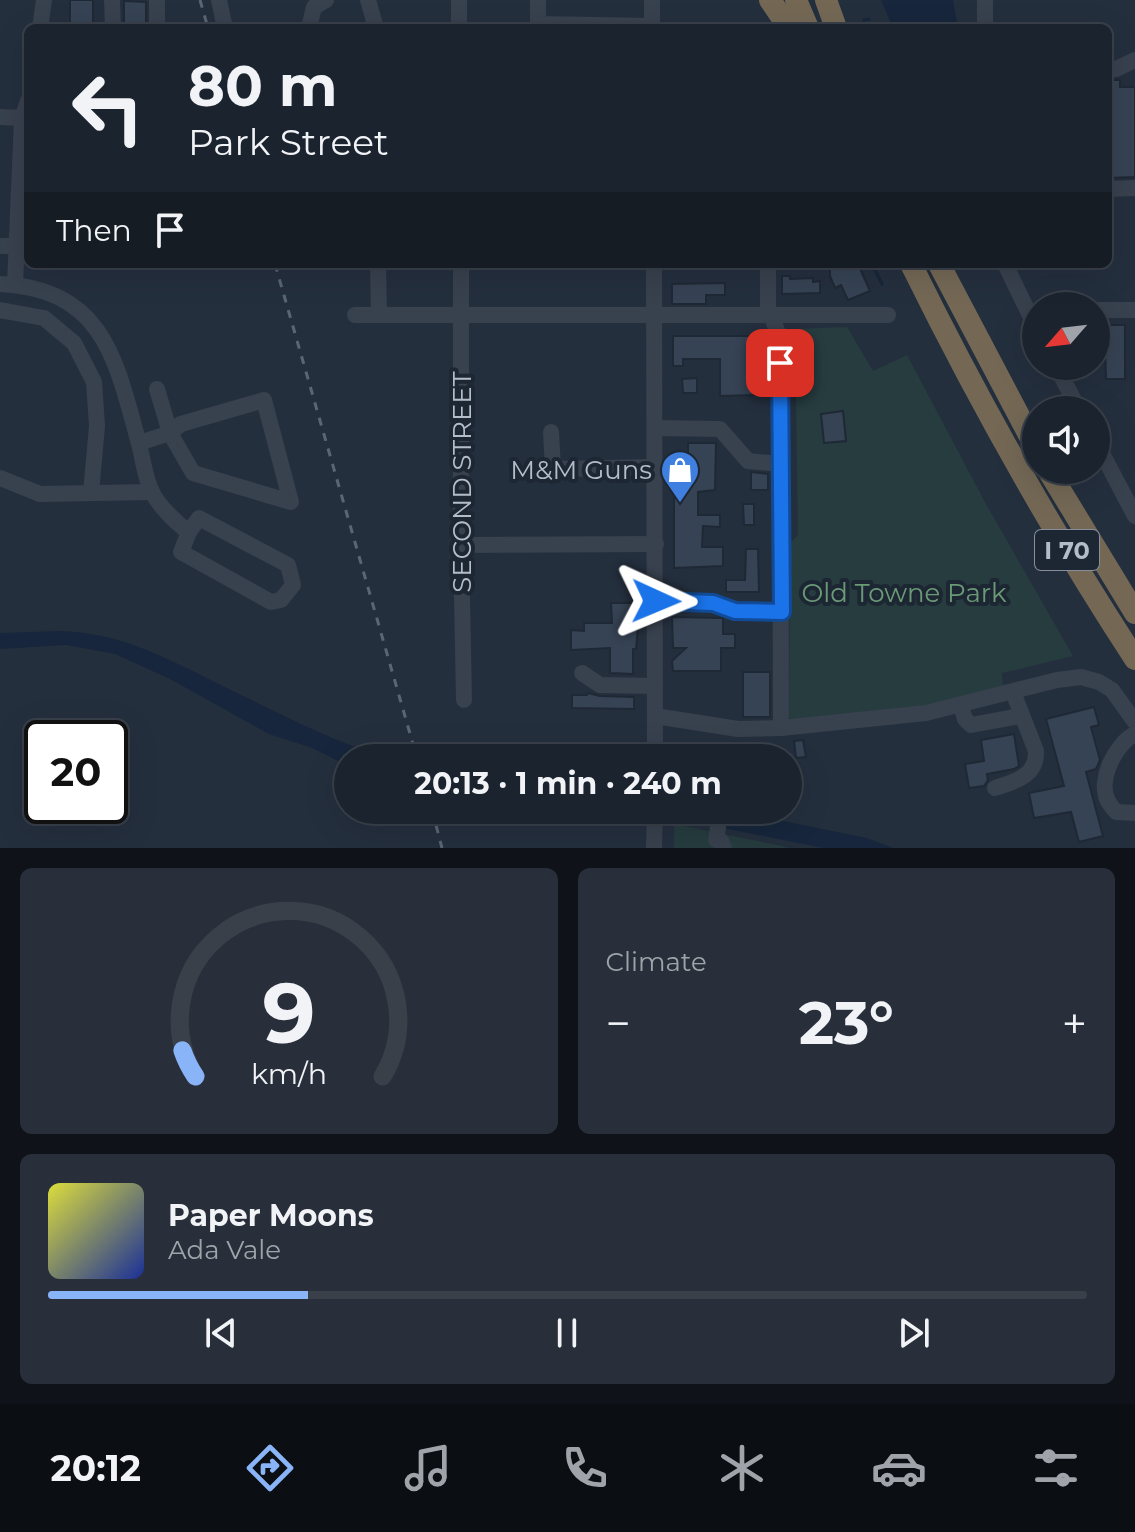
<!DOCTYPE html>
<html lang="en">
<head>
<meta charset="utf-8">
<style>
  :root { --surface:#1b232e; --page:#282f3a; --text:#f1f3f6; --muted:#a0a4aa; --line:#39404a; --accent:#8ab4f8 }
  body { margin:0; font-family:Montserrat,sans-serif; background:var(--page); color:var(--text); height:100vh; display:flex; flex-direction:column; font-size:30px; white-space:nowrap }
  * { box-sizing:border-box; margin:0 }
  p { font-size:26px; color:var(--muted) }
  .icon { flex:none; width:44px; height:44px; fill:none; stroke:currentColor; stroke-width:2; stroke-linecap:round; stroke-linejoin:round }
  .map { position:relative; height:848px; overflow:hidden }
  .side { display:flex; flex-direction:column; gap:20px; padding:20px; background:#0f1319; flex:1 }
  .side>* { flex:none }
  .banner { position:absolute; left:24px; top:24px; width:1088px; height:244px; border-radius:12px; box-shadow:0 8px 32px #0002,0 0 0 2px var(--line); background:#1b232e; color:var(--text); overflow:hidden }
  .needle { width:52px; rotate:242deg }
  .controls { position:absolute; left:1022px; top:292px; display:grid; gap:16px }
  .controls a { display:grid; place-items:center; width:88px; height:88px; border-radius:50%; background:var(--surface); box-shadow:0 8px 32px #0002,0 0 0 2px var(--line); font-size:40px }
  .speed { position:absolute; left:24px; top:720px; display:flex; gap:16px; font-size:40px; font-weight:700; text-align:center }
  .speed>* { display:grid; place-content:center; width:104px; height:104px; border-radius:50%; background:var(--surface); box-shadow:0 8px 32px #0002,0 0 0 2px var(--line); line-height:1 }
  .speed .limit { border:4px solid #111; border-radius:12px; background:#fff; color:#111 }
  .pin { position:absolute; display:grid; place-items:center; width:68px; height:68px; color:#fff; margin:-34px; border-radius:16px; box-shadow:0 4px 12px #0006 }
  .me { position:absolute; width:88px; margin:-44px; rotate:91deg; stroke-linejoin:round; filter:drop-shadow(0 0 6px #0008) }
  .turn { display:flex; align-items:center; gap:28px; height:168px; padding:0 32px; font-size:36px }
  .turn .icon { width:104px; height:104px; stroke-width:2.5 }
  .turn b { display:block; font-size:56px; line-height:68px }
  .then { display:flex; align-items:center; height:76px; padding:0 32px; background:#0003; gap:16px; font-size:30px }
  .big { font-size:60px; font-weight:700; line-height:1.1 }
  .side .widget { flex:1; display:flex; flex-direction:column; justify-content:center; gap:12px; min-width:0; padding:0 28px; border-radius:12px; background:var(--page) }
  .side .dial { align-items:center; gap:0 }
  .dial svg { height:208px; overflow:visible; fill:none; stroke:var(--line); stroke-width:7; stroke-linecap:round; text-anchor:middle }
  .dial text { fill:var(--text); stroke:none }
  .song { display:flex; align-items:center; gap:24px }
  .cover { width:96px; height:96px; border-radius:12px; background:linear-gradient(135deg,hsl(60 70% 55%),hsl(230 70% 35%)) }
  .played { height:8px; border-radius:4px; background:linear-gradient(90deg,var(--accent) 25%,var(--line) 25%) }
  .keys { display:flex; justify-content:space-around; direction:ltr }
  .heat { display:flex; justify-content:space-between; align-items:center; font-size:44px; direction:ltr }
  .side .tiles { flex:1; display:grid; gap:20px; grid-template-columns:1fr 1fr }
  .widget:last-child { grid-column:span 2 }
  .trip { position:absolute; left:334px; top:744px; width:468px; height:80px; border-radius:40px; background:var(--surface); box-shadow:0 8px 32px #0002,0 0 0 2px var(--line); font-weight:700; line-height:80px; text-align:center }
  .dock { display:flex; height:128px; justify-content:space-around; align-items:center; background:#0b0e12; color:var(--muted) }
  .dock .icon { width:56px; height:56px }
  .dock .selected { color:var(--accent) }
  .dock b { font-size:36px; color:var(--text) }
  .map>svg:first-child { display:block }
  .green { fill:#263c3f }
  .water { fill:#17263c }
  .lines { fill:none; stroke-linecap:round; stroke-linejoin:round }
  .stream { stroke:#17263c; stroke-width:3 }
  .building { fill:#364354; stroke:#1f2835; stroke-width:2 }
  .minor { stroke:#38414e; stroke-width:16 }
  .highway { stroke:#746855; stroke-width:22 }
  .rail { stroke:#5a6575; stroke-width:3; stroke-dasharray:8 8; stroke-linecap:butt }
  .route-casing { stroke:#114b97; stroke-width:20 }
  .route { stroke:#1a73e8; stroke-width:14 }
  .labels { text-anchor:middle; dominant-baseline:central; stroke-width:8; stroke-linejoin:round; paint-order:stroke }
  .shield { fill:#1d2633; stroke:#878f9c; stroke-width:2 }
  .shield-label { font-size:24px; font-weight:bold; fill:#b4bcc9 }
  .poi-label { font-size:26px; fill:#b4bcc9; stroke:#1d2633; text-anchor:end }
  .street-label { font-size:26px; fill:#b4bcc9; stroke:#1d2633 }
  .park-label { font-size:26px; fill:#6b9a76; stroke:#1d2633 }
</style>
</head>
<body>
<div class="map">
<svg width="1135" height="848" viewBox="0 0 1135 848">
  <rect width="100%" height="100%" fill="#242f3e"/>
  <g class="green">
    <polygon points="847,327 873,371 907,355 986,504 1073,656 1002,673 1003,689 940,705 792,720 789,717 790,543 798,535 795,329"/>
    <polygon points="674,824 782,846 789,848 674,848"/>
  </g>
  <g class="water">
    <polygon points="881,0 953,0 958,28 893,28"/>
    <path d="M 60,631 C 129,633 176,664 237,693 C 285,716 336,743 388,758 L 348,758 L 348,766 L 312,748 L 269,734 L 170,679 L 115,654 L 66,645 L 0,649 L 0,633 Z"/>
    <polygon points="633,810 728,810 867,838 893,848 823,848"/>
  </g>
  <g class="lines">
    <g class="stream">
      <polyline points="864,20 869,19"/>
      <polyline points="872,264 882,284"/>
    </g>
  </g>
  <g class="building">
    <rect x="70" y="0" width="23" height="28"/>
    <polygon points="124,1 146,2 146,28 124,28"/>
    <polygon points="1108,80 1120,80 1120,87 1135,87 1135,177 1108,178"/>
    <polygon points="840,264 858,264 870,291 848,300 841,285 835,288 830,276 830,268"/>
    <polygon points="782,276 790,276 790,279 813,278 813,282 820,281 820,293 782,294"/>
    <polygon points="725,283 725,295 706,295 706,304 672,304 672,284"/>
    <polygon points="1096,325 1125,325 1125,379 1106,379 1105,346 1096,346"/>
    <polygon points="673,336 762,336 763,360 756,363 757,395 720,396 720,359 683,359 683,366 673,366"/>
    <polygon points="697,378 697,393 683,393 682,379"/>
    <polygon points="843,411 846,441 824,443 821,414"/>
    <polygon points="688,443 716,443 715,490 698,492 698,515 720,515 720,527 703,526 702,547 723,547 723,566 674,568 674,478 688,478"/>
    <polygon points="751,472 768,474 768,490 751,490"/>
    <polygon points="743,504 754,504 754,525 744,525"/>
    <polygon points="746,549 758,549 759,592 726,592 726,580 745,580"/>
    <polygon points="611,603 640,603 636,649 633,649 633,674 610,673 610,648 571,650 571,630 584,631 584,623 612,623"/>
    <polygon points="672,617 723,618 723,634 735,634 735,648 721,648 721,671 673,671 672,661 686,648 673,648"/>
    <rect x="743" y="672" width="27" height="45"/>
    <polygon points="588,693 600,696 634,697 634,709 572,708 572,695 587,695"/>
    <polygon points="1094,707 1099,725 1091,727 1100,760 1096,769 1086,772 1103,836 1079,842 1071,812 1034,818 1029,793 1064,786 1046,719"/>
    <polygon points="1014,734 1019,766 1014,769 987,774 988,780 984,786 969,788 965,764 984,761 981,740"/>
    <polygon points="803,740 806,757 796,758 794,741"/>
  </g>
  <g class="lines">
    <g class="minor">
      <polyline points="112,0 113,28"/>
      <polyline points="157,0 157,28"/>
      <polyline points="219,0 225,28"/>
      <polyline points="368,0 376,28"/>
      <polyline points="459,0 459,28"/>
      <polyline points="538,0 538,28"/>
      <polyline points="652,0 652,28"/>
      <polyline points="538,24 652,26"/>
      <polyline points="40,28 44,0"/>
      <polyline points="309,28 314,7 326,0"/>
      <polyline points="985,28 985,0"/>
      <polyline points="1108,69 1116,69 1135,60"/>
      <polyline points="0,117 22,118 15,285"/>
      <polyline points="22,118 28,101"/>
      <polyline points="1108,189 1135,188"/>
      <polyline points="0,246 17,246"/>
      <polyline points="378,264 379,315"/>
      <polyline points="461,264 461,545 464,700"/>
      <polyline points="654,264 655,758"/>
      <polyline points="768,264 768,308 780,338 781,728"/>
      <polyline points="1005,264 1036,328"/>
      <path d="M 0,284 C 104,289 116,360 139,444 C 143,459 145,478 152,492 C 159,506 176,523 189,532 L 181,552 L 271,602 L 281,600 L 293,585 L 288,565 L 199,518 L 189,532"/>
      <polyline points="0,310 44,318 74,343 94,382 97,426 91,493"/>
      <polyline points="1096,310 1135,310"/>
      <polyline points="355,315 888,315"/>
      <polyline points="1056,366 1079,410"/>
      <polyline points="655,428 720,429 748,461 781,464"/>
      <polyline points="551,432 553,469 655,467"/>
      <polyline points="1096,442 1135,516"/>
      <polyline points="139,443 170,433 193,473 291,502 264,400 181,424 170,433 157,389"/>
      <polyline points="0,478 40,494 152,492"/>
      <polyline points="461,545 656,544"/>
      <polyline points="656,601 713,603 735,611 782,612"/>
      <polyline points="582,673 600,685 655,686"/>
      <polyline points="961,706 965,719 971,725 1020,716"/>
      <polyline points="655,716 738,729 781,728 926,713 1057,680 1081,677 1099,682 1112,690 1135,722"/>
      <path d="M 1135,734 C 1116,743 1097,780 1108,801 C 1110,805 1113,808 1116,812 L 1135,813"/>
      <path d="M 995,788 C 1016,781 1037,776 1036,751 L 1013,692"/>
      <polyline points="718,827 716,840 721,841 724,848"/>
      <polyline points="654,848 655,810"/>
    </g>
    <g class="highway">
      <polyline points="770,0 789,28"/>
      <polyline points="796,0 808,28"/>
      <polyline points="826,0 836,28"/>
      <path d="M 911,264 C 978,400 1052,532 1135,659"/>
      <polyline points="939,264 1036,448"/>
      <polyline points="1048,470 1135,613"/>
    </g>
    <g class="rail">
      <polyline points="200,0 208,28"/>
      <polyline points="275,264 417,758"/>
      <polyline points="432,810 442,848"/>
    </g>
  </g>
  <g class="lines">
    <g class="route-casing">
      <polyline id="route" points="656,601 713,603 735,611 782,612 780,363"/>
    </g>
    <use href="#route" class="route"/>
  </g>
  <defs>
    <g id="shop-pin" transform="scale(2)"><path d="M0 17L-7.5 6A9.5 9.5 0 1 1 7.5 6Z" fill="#3f7fe0" stroke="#1d2633"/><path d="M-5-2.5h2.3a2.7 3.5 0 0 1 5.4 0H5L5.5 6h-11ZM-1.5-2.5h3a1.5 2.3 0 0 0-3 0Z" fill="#fff"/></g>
  </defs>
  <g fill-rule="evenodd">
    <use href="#shop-pin" x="680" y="470"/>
  </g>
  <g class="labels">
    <rect class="shield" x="1035" y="530" width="64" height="40" rx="6"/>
    <g class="shield-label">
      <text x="1067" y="550">I 70</text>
    </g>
    <g class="poi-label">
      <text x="652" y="470">M&amp;M Guns</text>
    </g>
    <g class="street-label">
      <text transform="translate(462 482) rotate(-90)">SECOND STREET</text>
    </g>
    <g class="park-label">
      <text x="904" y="593">Old Towne Park</text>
    </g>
  </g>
</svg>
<div class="controls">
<a><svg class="needle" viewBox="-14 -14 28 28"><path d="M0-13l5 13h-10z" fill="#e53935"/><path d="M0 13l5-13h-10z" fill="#a0a4aa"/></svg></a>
<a><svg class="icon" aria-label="sound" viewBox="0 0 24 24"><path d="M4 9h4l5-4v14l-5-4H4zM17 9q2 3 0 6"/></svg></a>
</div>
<div class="speed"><div class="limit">20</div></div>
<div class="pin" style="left:780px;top:363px;background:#d93025"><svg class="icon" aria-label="arrive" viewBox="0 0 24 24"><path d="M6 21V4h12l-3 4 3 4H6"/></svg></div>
<svg class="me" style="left:656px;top:601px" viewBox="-20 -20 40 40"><path d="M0-17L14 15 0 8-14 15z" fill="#1a73e8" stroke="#fff" stroke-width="4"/></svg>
<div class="trip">20:13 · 1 min · 240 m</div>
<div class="banner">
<div class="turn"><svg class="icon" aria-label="left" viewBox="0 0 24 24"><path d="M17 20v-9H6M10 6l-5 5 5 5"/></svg><div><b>80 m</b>Park Street</div></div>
<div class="then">Then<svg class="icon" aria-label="arrive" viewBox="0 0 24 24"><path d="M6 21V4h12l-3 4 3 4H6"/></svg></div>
</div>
</div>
<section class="side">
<div class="tiles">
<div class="widget dial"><svg viewBox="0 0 100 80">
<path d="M14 69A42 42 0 1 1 86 69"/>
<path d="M14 69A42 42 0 0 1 9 59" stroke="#8ab4f8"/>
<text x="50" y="56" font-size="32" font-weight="700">9</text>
<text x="50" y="72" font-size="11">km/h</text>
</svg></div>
<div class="widget"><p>Climate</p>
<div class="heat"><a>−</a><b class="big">23°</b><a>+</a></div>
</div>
<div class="widget">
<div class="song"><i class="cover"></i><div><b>Paper Moons</b><p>Ada Vale</p></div></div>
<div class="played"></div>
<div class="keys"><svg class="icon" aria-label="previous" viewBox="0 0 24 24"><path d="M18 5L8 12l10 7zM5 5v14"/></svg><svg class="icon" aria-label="pause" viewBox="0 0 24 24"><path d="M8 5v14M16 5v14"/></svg><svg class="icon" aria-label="next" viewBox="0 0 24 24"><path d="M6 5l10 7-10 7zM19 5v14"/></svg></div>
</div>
</div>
</section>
<nav class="dock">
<b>20:12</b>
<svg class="icon selected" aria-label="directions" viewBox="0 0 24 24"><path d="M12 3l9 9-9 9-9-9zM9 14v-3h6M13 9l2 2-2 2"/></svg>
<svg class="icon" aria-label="music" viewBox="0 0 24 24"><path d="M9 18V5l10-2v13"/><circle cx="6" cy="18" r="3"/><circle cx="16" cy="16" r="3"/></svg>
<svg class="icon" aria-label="phone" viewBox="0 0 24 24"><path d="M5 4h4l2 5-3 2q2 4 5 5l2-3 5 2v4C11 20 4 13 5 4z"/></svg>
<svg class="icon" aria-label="climate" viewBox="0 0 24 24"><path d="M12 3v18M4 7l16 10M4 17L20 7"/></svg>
<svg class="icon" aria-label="car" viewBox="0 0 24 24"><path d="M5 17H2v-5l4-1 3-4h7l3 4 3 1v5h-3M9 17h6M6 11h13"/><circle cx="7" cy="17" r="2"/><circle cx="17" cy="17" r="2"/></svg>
<svg class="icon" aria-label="filters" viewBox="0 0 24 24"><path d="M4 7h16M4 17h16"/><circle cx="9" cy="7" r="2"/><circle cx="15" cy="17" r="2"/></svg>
</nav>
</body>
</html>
